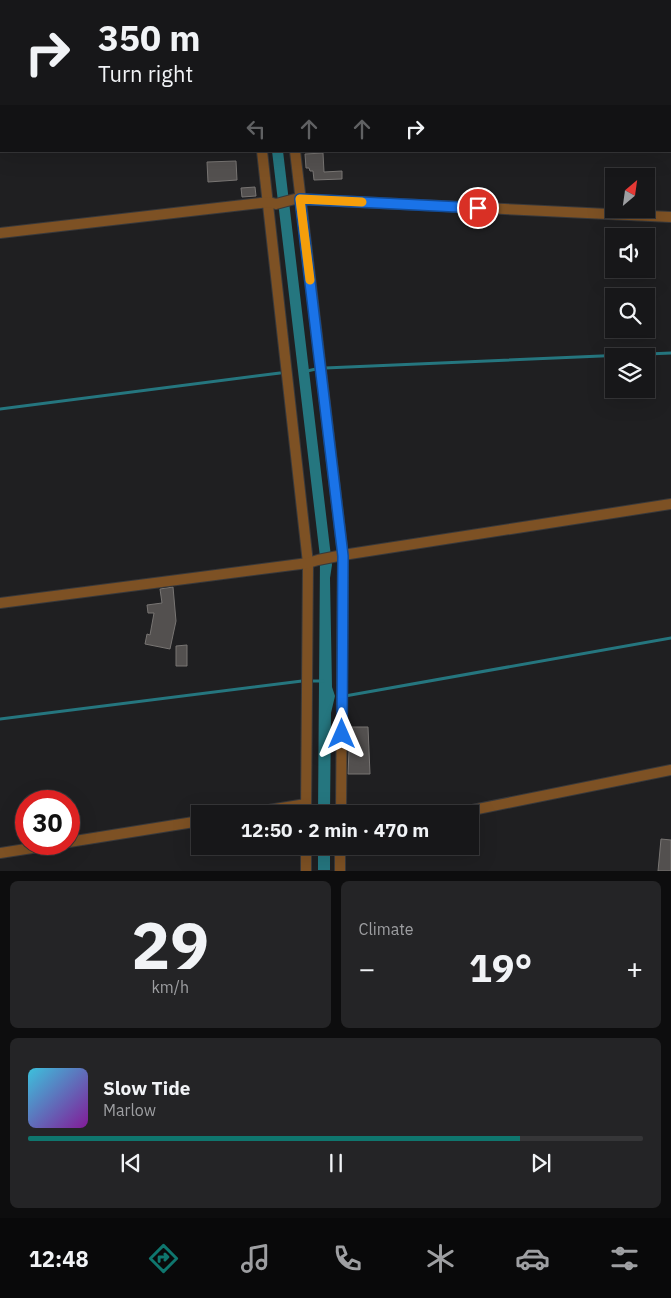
<!DOCTYPE html>
<html lang="en">
<head>
<meta charset="utf-8">
<style>
  :root { --surface:#171719; --page:#242426; --text:#f1f3f6; --muted:#9e9fa2; --line:#363638; --accent:#0f766e }
  body { margin:0; font-family:"IBM Plex Sans",sans-serif; background:var(--page); color:var(--text); height:100vh; display:flex; flex-direction:column; font-size:19px; white-space:nowrap }
  * { box-sizing:border-box; margin:0 }
  p { font-size:16px; color:var(--muted) }
  .icon { flex:none; width:28px; height:28px; fill:none; stroke:currentColor; stroke-width:2; stroke-linecap:round; stroke-linejoin:round }
  .map { position:relative; height:871px; overflow:hidden }
  .side { display:flex; flex-direction:column; gap:10px; padding:10px; background:#0d0d0e; flex:1 }
  .side>* { flex:none }
  .banner { position:absolute; left:0px; top:0px; width:671px; height:152px; box-shadow:0 5px 20px #0002,0 0 0 1px var(--line); background:#171719; color:var(--text); overflow:hidden }
  .needle { width:32px; rotate:29deg }
  .fabs { position:absolute; left:605px; top:168px; display:grid; gap:10px }
  .fabs a { display:grid; place-items:center; width:50px; height:50px; border-radius:0px; background:var(--surface); box-shadow:0 5px 20px #0002,0 0 0 1px var(--line); font-size:25px }
  .speed { position:absolute; left:15px; top:790px; display:flex; gap:10px; font-size:25px; font-weight:700; text-align:center }
  .speed>* { display:grid; place-content:center; width:65px; height:65px; border-radius:50%; background:var(--surface); box-shadow:0 5px 20px #0002,0 0 0 1px var(--line); line-height:1 }
  .speed .limit { border:8px solid #d22; background:#fff; color:#111 }
  .pin { position:absolute; display:grid; place-items:center; width:42px; height:42px; color:#fff; margin:-21px; border:2px solid #fff; border-radius:50%; box-shadow:0 1px 5px #0007 }
  .me { position:absolute; width:55px; margin:-28px; rotate:0deg; stroke-linejoin:round; filter:drop-shadow(0 0 4px #0008) }
  .turn { display:flex; align-items:center; gap:18px; height:105px; padding:0 15px; font-size:22px }
  .turn .icon { width:65px; height:65px; stroke-width:2.5 }
  .turn b { display:block; font-size:35px; line-height:42px }
  .lanes { display:flex; align-items:center; height:48px; padding:0 15px; background:#0003; justify-content:center; gap:25px; direction:ltr }
  .lanes .off { opacity:.35 }
  .big { font-size:38px; font-weight:800; line-height:1.1 }
  .side .card { flex:1; display:flex; flex-direction:column; justify-content:center; gap:8px; min-width:0; padding:0 18px; border-radius:8px; background:var(--page) }
  .side .dial { align-items:center; gap:0 }
  .dial b { font-size:65px; line-height:1 }
  .song { display:flex; align-items:center; gap:15px }
  .cover { width:60px; height:60px; border-radius:8px; background:linear-gradient(135deg,hsl(190 70% 55%),hsl(290 70% 35%)) }
  .played { height:5px; border-radius:2px; background:linear-gradient(90deg,var(--accent) 80%,var(--line) 80%) }
  .keys { display:flex; justify-content:space-around; direction:ltr }
  .heat { display:flex; justify-content:space-between; align-items:center; font-size:28px; direction:ltr }
  .side .tiles { flex:1; display:grid; gap:10px; grid-template-columns:1fr 1fr }
  .card:last-child { grid-column:span 2 }
  .trip { position:absolute; left:191px; top:805px; width:288px; height:50px; border-radius:0px; background:var(--surface); box-shadow:0 5px 20px #0002,0 0 0 1px var(--line); font-weight:800; line-height:50px; text-align:center }
  .dock { display:flex; height:80px; justify-content:space-around; align-items:center; background:#09090a; color:var(--muted) }
  .dock .icon { width:35px; height:35px }
  .dock .current { color:var(--accent) }
  .dock b { font-size:22px; color:var(--text) }
  .map>svg:first-child { display:block }
  .water { fill:#25767f }
  .lines { fill:none; stroke-linecap:round; stroke-linejoin:round }
  .stream { stroke:#25767f; stroke-width:3 }
  .building { fill:#53504f; stroke:#787573 }
  .street-casing { stroke:#39393b; stroke-width:12 }
  .street { stroke:#7d5124; stroke-width:10 }
  .route-casing { stroke:#114b97; stroke-width:12 }
  .route { stroke:#1a73e8; stroke-width:9 }
  .slow { stroke:#f59e0b; stroke-width:9 }
</style>
</head>
<body>
<div class="map">
<svg width="671" height="871" viewBox="0 0 671 871">
  <rect width="100%" height="100%" fill="#1f1f21"/>
  <g class="water">
    <polygon points="272,151 283,151 332,565 330,578 332,687 335,696 331,713 330,814 318,814 320,557"/>
    <rect x="318" y="846" width="12" height="24"/>
  </g>
  <g class="lines">
    <g class="stream">
      <polyline points="0,69 1,69"/>
      <polyline points="670,98 671,98"/>
      <polyline points="325,368 671,353"/>
      <polyline points="307,371 316,369"/>
      <polyline points="0,409 280,373"/>
      <polyline points="311,681 323,681"/>
      <polyline points="345,696 671,638"/>
      <polyline points="0,719 302,681"/>
    </g>
  </g>
  <g class="building">
    <polygon points="323,153 324,172 342,171 342,179 314,180 313,171 310,171 309,168 306,168 305,154"/>
    <polygon points="236,161 237,180 208,182 207,162"/>
    <polygon points="255,187 256,196 242,197 241,188"/>
    <polygon points="173,587 176,621 170,649 145,644 147,634 150,635 154,613 148,613 147,605 162,603 160,589"/>
    <polygon points="187,645 187,666 176,666 176,646"/>
    <polygon points="350,727 368,727 370,774 348,774"/>
    <polygon points="661,839 671,840 671,871 658,871"/>
  </g>
  <g class="lines">
    <g class="street-casing">
      <g id="street">
        <polyline points="243,0 243,1"/>
        <polyline points="276,0 276,1"/>
        <polyline points="262,151 308,563 306,814"/>
        <polyline points="295,151 343,555 341,814"/>
        <polyline points="0,233 269,202 276,204 295,199 671,217"/>
        <polyline points="0,603 308,563 318,560 343,555 671,504"/>
        <polyline points="243,814 306,804"/>
        <polyline points="453,814 671,770"/>
        <polyline points="69,842 200,821"/>
        <polyline points="306,846 306,871"/>
        <polyline points="0,853 58,844"/>
        <polyline points="340,871 340,846"/>
      </g>
    </g>
    <use href="#street" class="street"/>
  </g>
  <g class="lines">
    <g class="route-casing">
      <polyline id="route" points="342,734 343,556 300,199 478,208"/>
    </g>
    <use href="#route" class="route"/>
    <polyline class="slow" points="310,280 300,199 362,202"/>
  </g>
</svg>
<div class="fabs">
<a><svg class="needle" viewBox="-14 -14 28 28"><path d="M0-13l5 13h-10z" fill="#e53935"/><path d="M0 13l5-13h-10z" fill="#9e9fa2"/></svg></a>
<a><svg class="icon" aria-label="sound" viewBox="0 0 24 24"><path d="M4 9h4l5-4v14l-5-4H4zM17 9q2 3 0 6"/></svg></a>
<a><svg class="icon" aria-label="search" viewBox="0 0 24 24"><circle cx="10" cy="10" r="6"/><path d="M15 15l6 6"/></svg></a>
<a><svg class="icon" aria-label="layers" viewBox="0 0 24 24"><path d="M12 4l9 5-9 5-9-5zM3 14l9 5 9-5"/></svg></a>
</div>
<div class="speed"><div class="limit">30</div></div>
<div class="pin" style="left:478px;top:208px;background:#d93025"><svg class="icon" aria-label="arrive" viewBox="0 0 24 24"><path d="M6 21V4h12l-3 4 3 4H6"/></svg></div>
<svg class="me" style="left:342px;top:734px" viewBox="-20 -20 40 40"><path d="M0-17L14 15 0 8-14 15z" fill="#1a73e8" stroke="#fff" stroke-width="4"/></svg>
<div class="trip">12:50 · 2 min · 470 m</div>
<div class="banner">
<div class="turn"><svg class="icon" aria-label="right" viewBox="0 0 24 24"><path d="M7 20v-9h11M14 6l5 5-5 5"/></svg><div><b>350 m</b>Turn right</div></div>
<div class="lanes"><svg class="icon off" aria-label="left" viewBox="0 0 24 24"><path d="M17 20v-9H6M10 6l-5 5 5 5"/></svg><svg class="icon off" aria-label="ahead" viewBox="0 0 24 24"><path d="M12 20V5M6 11l6-6 6 6"/></svg><svg class="icon off" aria-label="ahead" viewBox="0 0 24 24"><path d="M12 20V5M6 11l6-6 6 6"/></svg><svg class="icon" aria-label="right" viewBox="0 0 24 24"><path d="M7 20v-9h11M14 6l5 5-5 5"/></svg></div>
</div>
</div>
<section class="side">
<div class="tiles">
<div class="card dial"><b>29</b><p>km/h</p></div>
<div class="card"><p>Climate</p>
<div class="heat"><a>−</a><b class="big">19°</b><a>+</a></div>
</div>
<div class="card">
<div class="song"><i class="cover"></i><div><b>Slow Tide</b><p>Marlow</p></div></div>
<div class="played"></div>
<div class="keys"><svg class="icon" aria-label="previous" viewBox="0 0 24 24"><path d="M18 5L8 12l10 7zM5 5v14"/></svg><svg class="icon" aria-label="pause" viewBox="0 0 24 24"><path d="M8 5v14M16 5v14"/></svg><svg class="icon" aria-label="next" viewBox="0 0 24 24"><path d="M6 5l10 7-10 7zM19 5v14"/></svg></div>
</div>
</div>
</section>
<nav class="dock">
<b>12:48</b>
<svg class="icon current" aria-label="directions" viewBox="0 0 24 24"><path d="M12 3l9 9-9 9-9-9zM9 14v-3h6M13 9l2 2-2 2"/></svg>
<svg class="icon" aria-label="music" viewBox="0 0 24 24"><path d="M9 18V5l10-2v13"/><circle cx="6" cy="18" r="3"/><circle cx="16" cy="16" r="3"/></svg>
<svg class="icon" aria-label="phone" viewBox="0 0 24 24"><path d="M5 4h4l2 5-3 2q2 4 5 5l2-3 5 2v4C11 20 4 13 5 4z"/></svg>
<svg class="icon" aria-label="climate" viewBox="0 0 24 24"><path d="M12 3v18M4 7l16 10M4 17L20 7"/></svg>
<svg class="icon" aria-label="car" viewBox="0 0 24 24"><path d="M5 17H2v-5l4-1 3-4h7l3 4 3 1v5h-3M9 17h6M6 11h13"/><circle cx="7" cy="17" r="2"/><circle cx="17" cy="17" r="2"/></svg>
<svg class="icon" aria-label="filters" viewBox="0 0 24 24"><path d="M4 7h16M4 17h16"/><circle cx="9" cy="7" r="2"/><circle cx="15" cy="17" r="2"/></svg>
</nav>
</body>
</html>
